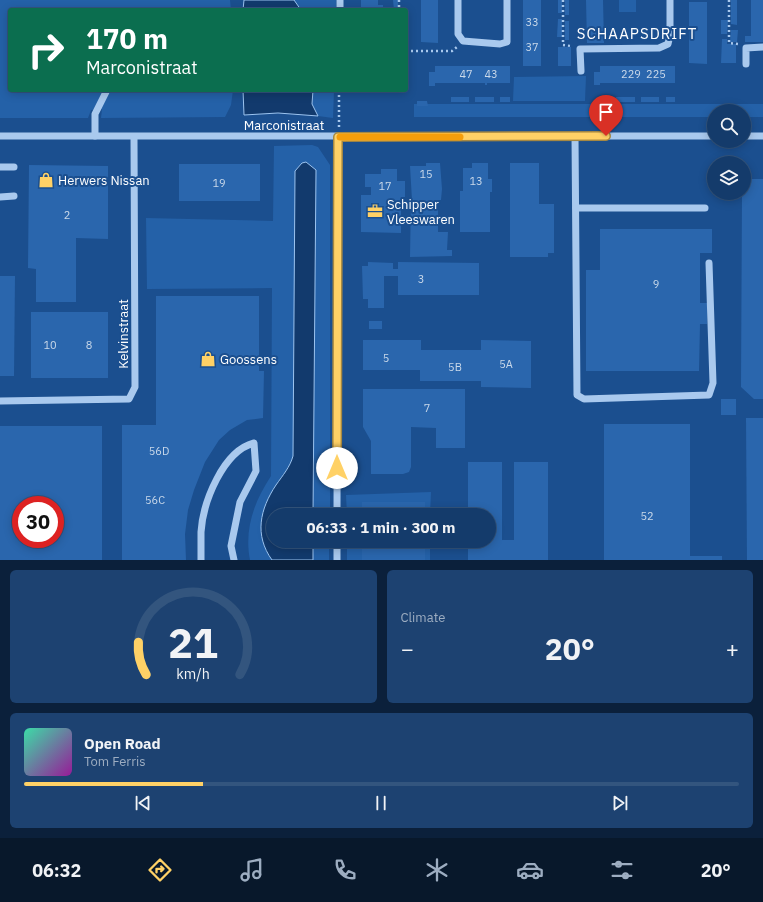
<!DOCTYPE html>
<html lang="en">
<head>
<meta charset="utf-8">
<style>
  :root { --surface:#143b6b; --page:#1d4271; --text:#f1f3f6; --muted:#9dadc1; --line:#33557e; --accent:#ffd166 }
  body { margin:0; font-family:"IBM Plex Sans",sans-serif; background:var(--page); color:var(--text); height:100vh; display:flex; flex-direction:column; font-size:15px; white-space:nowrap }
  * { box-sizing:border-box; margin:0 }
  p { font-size:13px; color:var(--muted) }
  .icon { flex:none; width:22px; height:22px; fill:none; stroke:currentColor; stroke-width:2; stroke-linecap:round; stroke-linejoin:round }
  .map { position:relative; height:560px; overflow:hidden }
  .side { display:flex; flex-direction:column; gap:10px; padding:10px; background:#0b203b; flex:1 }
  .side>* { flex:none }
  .top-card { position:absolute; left:8px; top:8px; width:400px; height:84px; border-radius:4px; box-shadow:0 2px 10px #0003,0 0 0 1px var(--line); background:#0b6e4f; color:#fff; overflow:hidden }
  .controls { position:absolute; left:707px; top:104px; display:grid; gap:8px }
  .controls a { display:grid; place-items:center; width:44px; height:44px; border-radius:50%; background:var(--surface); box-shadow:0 2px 10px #0003,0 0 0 1px var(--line); font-size:20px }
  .speed { position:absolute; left:12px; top:496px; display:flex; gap:8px; font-size:20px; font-weight:700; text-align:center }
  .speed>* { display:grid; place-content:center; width:52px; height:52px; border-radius:50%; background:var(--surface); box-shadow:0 2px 10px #0003,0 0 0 1px var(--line); line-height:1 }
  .speed .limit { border:6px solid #d22; background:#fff; color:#111 }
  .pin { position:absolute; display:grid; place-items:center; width:34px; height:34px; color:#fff; margin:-41px -17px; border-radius:50% 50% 50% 0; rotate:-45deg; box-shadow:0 0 4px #0007 }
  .pin .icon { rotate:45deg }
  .me { position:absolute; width:44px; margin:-22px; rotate:0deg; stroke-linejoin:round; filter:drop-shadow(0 0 3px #0008) }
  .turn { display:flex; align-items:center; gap:14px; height:84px; padding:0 12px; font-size:18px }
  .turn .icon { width:52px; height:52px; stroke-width:2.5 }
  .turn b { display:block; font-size:28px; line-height:34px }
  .big { font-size:30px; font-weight:700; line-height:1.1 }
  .side .tile { flex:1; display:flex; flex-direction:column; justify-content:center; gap:6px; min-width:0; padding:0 14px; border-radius:6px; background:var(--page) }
  .side .dial { align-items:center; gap:0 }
  .dial svg { height:104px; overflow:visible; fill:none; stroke:var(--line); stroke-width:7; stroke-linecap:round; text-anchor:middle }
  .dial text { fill:var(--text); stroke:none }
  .song { display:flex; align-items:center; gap:12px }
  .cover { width:48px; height:48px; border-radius:6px; background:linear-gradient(135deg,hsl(160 70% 55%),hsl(300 70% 35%)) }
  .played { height:4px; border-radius:2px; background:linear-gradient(90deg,var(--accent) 25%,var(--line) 25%) }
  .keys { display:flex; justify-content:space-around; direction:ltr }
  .heat { display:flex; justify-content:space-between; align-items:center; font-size:22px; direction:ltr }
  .side .tiles { flex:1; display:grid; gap:10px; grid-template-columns:1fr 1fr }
  .tile:last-child { grid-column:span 2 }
  .trip { position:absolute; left:266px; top:508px; width:230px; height:40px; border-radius:20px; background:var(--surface); box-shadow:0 2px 10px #0003,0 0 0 1px var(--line); font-weight:700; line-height:40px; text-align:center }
  .dock { display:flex; height:64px; justify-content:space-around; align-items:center; background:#08182b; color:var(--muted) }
  .dock .icon { width:28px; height:28px }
  .dock .active { color:var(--accent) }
  .dock b { font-size:18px; color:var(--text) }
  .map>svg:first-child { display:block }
  .green { fill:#2461a8 }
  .water { fill:#123a6d; stroke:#9cc4f0 }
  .building { fill:#2a66ad; fill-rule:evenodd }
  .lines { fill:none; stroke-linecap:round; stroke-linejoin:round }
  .path { stroke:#a9c9ee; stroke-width:2.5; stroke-dasharray:2 3; stroke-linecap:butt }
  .minor { stroke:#a9c9ee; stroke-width:7 }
  .route-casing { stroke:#a68842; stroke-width:10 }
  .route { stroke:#ffd166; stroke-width:7 }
  .slow { stroke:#f59e0b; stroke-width:7 }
  .labels { text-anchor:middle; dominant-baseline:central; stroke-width:4; stroke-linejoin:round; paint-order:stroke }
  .number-label { font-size:11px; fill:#cad9ea }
  .street-label { font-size:13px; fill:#fff; stroke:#1b4f8f }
  .poi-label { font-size:13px; fill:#fff; stroke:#1b4f8f; text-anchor:start }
  .quarter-label { font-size:15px; letter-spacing:1px; fill:#fff; stroke:#1b4f8f }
</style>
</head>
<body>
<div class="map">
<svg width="763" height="560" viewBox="0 0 763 560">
  <rect width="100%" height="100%" fill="#1b4f8f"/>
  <g class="green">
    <polygon points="0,0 230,0 231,10 10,10 10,90 233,90 231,105 225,117 101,118 102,109 91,110 88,118 0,118"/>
    <polygon points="294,0 336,0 336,10 301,10"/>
    <rect x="619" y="0" width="17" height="12"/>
    <polygon points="586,76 585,101 513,101 514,77"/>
    <polygon points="313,90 334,90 333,118 318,116 312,104"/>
    <polygon points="414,104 763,104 763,117 744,117 744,111 714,111 714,117 414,117"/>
    <path d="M 312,145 L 318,147 L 330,165 L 330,515 L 313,515 L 316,171 L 302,163 L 295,171 L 293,456 C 290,467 283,475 276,485 C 260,509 254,535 272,560 L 250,560 C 244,529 254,502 271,476 L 272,288 L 147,289 L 146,218 L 273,221 L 274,146 Z"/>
    <polygon points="431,492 430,515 347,515 346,495"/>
    <rect x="313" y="541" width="16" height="19"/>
    <rect x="347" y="541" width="83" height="19"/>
  </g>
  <g class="water">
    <polygon points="244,0 294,0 301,10 243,10"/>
    <polygon points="243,90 313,90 312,104 318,116 278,113 244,115"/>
    <path d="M 306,162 L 316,170 L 313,515 L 273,515 L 273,541 L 313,541 L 313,560 L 272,560 C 254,535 260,509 276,485 C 283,475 290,467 293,456 L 295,171 L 302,163 Z"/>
  </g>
  <g class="building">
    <polygon points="361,0 378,0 378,5 383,5 383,10 361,10"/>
    <polygon points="393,0 398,0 398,10 394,10"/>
    <polygon points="421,0 438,0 438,43 421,42"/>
    <rect x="523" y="0" width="18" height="66"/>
    <rect x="558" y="0" width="4" height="13"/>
    <rect x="565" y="0" width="4" height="15"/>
    <polygon points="586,0 603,0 604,43 587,43"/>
    <polygon points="731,0 737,0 737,25 731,24"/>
    <polygon points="751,0 763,0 763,42 745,42 745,36 751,36"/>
    <polygon points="689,2 707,2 707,64 689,63"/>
    <polygon points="558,19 562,19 562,37 557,37"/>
    <polygon points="721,20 728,20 727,34 721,34"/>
    <rect x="565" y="21" width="4" height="19"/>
    <polygon points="731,30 738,30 737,42 730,42"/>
    <polygon points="722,39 727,39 727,44 736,44 736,63 721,63"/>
    <rect x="558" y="47" width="13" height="19"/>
    <polygon points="435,66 510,66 510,83 487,83 487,85 485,85 485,83 435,83 435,86 429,86 429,72 435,72"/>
    <polygon points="600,66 675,66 675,83 600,83 600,85 594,85 594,72 600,72"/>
    <rect x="451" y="97" width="18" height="5"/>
    <rect x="475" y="97" width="19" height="5"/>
    <rect x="500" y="97" width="10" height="5"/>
    <rect x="616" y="97" width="19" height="5"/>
    <rect x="641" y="97" width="18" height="5"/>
    <rect x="666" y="97" width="9" height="5"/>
    <polygon points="417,101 427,101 428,106 417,106"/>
    <polygon points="426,163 440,163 442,189 441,200 438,200 438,232 448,232 447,250 452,250 452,256 410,257 411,199 412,200 410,166 426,166"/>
    <polygon points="472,163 488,163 488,179 492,179 492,192 490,192 490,232 460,232 460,191 463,191 463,168 472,168"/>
    <polygon points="510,163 539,163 539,204 554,204 554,253 548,253 548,257 510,257"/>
    <rect x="179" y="164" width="81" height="37"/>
    <polygon points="29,165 108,166 108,239 76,238 76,302 36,302 36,269 28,268"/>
    <polygon points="381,169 397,169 397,181 405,181 405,197 401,197 401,233 361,232 361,195 371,195 371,187 365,187 365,174 381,174"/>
    <polygon points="744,179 763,179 763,399 754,399 741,387 742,193 744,193"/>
    <polygon points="600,229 712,229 712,253 700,253 700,303 707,303 707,324 700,324 699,371 586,371 586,270 600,270"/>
    <polygon points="368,262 393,263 393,269 398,269 398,262 479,263 479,295 398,295 398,276 384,276 384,308 368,308 368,299 363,299 362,266 368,266"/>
    <polygon points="0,276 15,276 14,376 0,376"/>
    <polygon points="156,296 259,296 259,371 264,371 263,418 247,420 230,430 219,440 205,462 194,490 188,510 185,534 186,560 122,560 122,425 156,425"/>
    <rect x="31" y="312" width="77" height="66"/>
    <rect x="369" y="321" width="13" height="8"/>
    <polygon points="363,340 421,340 421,350 481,350 481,340 531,341 531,388 481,387 481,381 420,381 420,370 363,370"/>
    <polygon points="363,389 465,389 465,448 436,448 436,428 411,427 411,467 409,472 403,474 371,474 371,441 363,427"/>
    <rect x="721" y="399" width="15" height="16"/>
    <polygon points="746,418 763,418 763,560 747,560"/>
    <polygon points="604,424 690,424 690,556 722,556 722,560 604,560"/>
    <path d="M 0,426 L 102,426 L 102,560 L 0,560 ZM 21,505 L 55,505 L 55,539 L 21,539 Z"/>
    <polygon points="468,462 502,462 502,540 514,540 514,462 548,462 548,560 468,560 468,541 489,541 489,515 468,515"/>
    <rect x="362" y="502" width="63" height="13"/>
    <rect x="362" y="541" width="63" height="19"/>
  </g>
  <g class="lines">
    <g class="path">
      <polyline points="399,0 399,10"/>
      <polyline points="563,0 563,45 571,46"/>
      <polyline points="729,0 729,43 739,44"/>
      <polyline points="406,51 452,51 457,47"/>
      <polyline points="339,127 339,90"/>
    </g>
    <g class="minor">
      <polyline points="458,0 458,34 463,41 500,44 507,42 507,0"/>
      <polyline points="340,10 340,0"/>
      <polyline points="746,64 746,48 763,47"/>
      <polyline points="581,71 580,49 659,48 668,44 670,35 670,0"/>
      <polyline points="0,136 714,136"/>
      <polyline points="95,136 95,114 106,92"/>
      <polyline points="575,136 577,395 584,399 709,395 713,383 709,263"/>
      <polyline points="744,136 763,136"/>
      <polyline points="0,167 14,167"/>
      <polyline points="0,197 14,196"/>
      <polyline points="576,208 705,208"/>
      <polyline points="0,401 129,399 135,387 134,137"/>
      <polyline points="337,515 338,137"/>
      <path d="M 201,560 C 201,551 201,541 201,532 C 203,502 223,451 254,443 L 256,471 L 240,502 L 231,546 L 234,560"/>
      <polyline points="337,560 337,541"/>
    </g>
  </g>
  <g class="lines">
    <g class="route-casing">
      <polyline id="route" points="337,468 338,137 606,136"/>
    </g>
    <use href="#route" class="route"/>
    <polyline class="slow" points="340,137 460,137"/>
  </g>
  <defs>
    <g id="shop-bare" transform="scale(1.2)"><path d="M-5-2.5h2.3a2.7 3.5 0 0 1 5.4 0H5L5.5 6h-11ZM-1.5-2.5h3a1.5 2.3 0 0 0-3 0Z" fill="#ffd166" stroke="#1b4f8f" stroke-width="2.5" paint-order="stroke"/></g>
    <g id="office-bare" transform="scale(1.2)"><path d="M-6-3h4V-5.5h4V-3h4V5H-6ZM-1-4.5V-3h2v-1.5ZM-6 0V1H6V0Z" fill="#ffd166" stroke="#1b4f8f" stroke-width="2.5" paint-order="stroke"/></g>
  </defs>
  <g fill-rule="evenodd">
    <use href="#shop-bare" x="46" y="180"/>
    <use href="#office-bare" x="375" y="211"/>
    <use href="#shop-bare" x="208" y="359"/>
  </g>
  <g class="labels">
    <g class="number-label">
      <text x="532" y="22">33</text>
      <text x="532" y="47">37</text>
      <text x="466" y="74">47</text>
      <text x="491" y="74">43</text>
      <text x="631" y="74">229</text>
      <text x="656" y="74">225</text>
      <text x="426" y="174">15</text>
      <text x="476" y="181">13</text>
      <text x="219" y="183">19</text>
      <text x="385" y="186">17</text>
      <text x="67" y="215">2</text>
      <text x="421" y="279">3</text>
      <text x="656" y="284">9</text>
      <text x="50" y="345">10</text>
      <text x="89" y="345">8</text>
      <text x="386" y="358">5</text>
      <text x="506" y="364">5A</text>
      <text x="455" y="367">5B</text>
      <text x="427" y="408">7</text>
      <text x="159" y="451">56D</text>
      <text x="155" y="500">56C</text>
      <text x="647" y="516">52</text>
    </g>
    <g class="street-label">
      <text x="284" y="125">Marconistraat</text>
      <text transform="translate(123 334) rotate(-90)">Kelvinstraat</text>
    </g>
    <g class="poi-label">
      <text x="58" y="180">Herwers Nissan</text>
      <text x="387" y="204">Schipper<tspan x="387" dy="15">Vleeswaren</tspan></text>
      <text x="220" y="359">Goossens</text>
    </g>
    <g class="quarter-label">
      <text x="637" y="33">SCHAAPSDRIFT</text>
    </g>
  </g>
</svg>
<div class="controls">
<a><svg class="icon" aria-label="search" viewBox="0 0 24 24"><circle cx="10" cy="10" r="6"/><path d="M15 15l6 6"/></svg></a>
<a><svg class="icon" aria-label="layers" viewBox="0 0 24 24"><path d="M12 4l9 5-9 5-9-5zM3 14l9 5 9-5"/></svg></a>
</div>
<div class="speed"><div class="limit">30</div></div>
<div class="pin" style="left:606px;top:136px;background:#d93025"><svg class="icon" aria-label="arrive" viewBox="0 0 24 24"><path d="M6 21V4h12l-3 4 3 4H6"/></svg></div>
<svg class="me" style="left:337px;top:468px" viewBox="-20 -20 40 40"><circle r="19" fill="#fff"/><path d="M0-13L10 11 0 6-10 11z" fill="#ffd166"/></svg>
<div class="trip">06:33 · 1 min · 300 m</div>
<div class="top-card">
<div class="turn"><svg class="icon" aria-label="right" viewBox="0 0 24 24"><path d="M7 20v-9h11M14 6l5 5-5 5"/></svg><div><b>170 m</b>Marconistraat</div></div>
</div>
</div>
<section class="side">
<div class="tiles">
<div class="tile dial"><svg viewBox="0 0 100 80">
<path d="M14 69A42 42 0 1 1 86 69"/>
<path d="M14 69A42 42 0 0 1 8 44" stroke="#ffd166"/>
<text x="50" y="56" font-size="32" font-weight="700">21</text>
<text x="50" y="72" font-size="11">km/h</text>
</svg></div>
<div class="tile"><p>Climate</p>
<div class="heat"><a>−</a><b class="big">20°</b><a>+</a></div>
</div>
<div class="tile">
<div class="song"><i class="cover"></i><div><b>Open Road</b><p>Tom Ferris</p></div></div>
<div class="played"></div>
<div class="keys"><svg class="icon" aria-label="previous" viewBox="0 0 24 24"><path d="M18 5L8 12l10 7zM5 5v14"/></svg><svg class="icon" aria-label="pause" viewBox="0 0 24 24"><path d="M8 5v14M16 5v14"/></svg><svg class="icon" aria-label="next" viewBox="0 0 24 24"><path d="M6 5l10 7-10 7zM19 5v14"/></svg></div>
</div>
</div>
</section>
<nav class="dock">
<b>06:32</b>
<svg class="icon active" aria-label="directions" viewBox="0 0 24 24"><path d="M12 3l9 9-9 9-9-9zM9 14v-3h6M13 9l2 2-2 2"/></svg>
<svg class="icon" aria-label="music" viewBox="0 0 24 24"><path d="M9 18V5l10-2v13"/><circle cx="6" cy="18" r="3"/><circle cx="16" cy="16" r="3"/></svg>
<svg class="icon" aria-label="phone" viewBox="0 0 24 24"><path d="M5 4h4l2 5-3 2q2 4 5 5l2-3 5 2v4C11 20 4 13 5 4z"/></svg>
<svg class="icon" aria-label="climate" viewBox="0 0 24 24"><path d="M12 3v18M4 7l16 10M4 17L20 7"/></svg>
<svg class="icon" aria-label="car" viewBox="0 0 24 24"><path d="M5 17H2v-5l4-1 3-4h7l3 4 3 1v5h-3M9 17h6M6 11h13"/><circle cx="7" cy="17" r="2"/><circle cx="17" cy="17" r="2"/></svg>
<svg class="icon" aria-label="filters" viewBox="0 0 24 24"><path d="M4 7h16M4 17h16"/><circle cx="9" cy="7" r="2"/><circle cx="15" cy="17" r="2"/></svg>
<b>20°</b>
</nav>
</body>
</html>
